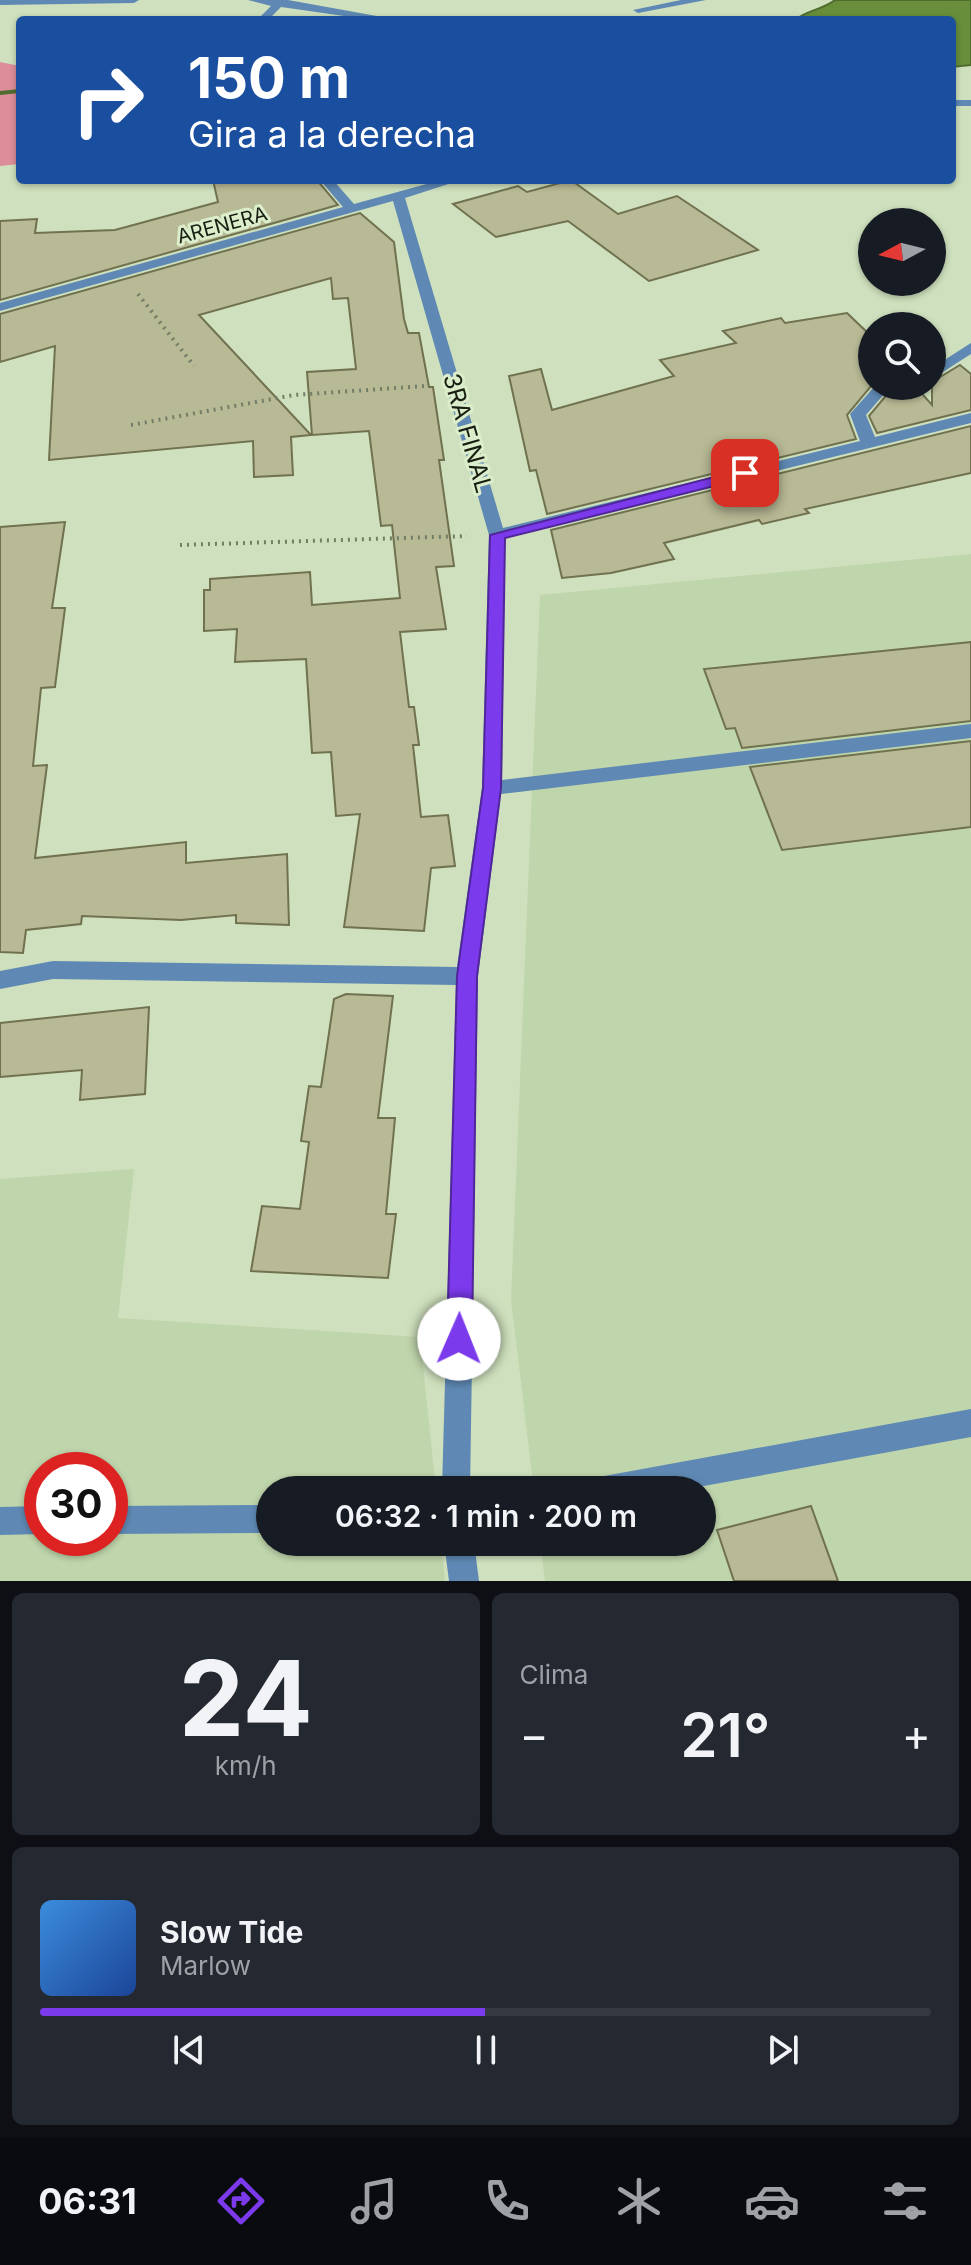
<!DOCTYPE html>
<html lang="es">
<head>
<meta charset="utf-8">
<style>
  :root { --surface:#171b24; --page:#242831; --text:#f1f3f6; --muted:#9ea1a6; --line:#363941; --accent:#7c3aed }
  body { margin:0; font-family:Inter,sans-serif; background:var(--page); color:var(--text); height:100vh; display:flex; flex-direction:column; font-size:30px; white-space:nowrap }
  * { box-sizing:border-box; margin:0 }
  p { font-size:26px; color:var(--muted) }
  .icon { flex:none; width:44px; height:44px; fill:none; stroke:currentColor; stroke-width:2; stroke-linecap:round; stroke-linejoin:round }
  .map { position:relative; height:1581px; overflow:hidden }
  .details { display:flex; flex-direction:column; gap:12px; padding:12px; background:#0d0f14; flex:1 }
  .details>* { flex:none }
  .guide { position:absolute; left:16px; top:16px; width:940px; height:168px; border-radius:8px; box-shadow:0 2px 6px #0004; background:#1a4fa0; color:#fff; overflow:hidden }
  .needle { width:52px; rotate:263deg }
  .fabs { position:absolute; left:858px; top:208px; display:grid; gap:16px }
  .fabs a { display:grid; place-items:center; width:88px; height:88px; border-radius:50%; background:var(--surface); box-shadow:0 2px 6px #0004; font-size:40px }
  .speed { position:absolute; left:24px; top:1452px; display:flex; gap:16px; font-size:40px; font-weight:700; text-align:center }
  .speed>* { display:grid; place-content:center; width:104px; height:104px; border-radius:50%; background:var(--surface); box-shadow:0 2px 6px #0004; line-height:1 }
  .speed .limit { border:12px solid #d22; background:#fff; color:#111 }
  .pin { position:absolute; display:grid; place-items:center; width:68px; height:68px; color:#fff; margin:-34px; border-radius:16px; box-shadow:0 4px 12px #0006 }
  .me { position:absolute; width:88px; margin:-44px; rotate:1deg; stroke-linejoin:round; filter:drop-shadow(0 0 6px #0008) }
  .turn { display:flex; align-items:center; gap:28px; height:168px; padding:0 40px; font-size:36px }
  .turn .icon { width:104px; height:104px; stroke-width:2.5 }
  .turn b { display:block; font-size:56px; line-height:68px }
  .big { font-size:60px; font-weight:600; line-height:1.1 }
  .details .card { flex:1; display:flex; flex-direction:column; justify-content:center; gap:12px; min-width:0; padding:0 28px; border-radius:12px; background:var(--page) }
  .details .dial { align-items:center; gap:0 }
  .dial b { font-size:104px; line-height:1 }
  .song { display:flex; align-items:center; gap:24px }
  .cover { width:96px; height:96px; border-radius:12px; background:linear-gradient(135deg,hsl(210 70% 55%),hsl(220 70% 35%)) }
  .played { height:8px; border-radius:4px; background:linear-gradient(90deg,var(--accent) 50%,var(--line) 50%) }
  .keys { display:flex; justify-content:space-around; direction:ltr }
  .heat { display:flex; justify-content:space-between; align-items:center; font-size:44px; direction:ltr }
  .details .tiles { flex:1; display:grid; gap:12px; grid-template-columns:1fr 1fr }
  .card:last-child { grid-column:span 2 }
  .trip { position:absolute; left:256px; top:1476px; width:460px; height:80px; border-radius:40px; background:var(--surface); box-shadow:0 2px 6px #0004; font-weight:600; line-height:80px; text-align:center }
  .tabs { display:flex; height:128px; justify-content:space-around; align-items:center; background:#090b0e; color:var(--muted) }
  .tabs .icon { width:56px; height:56px }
  .tabs .selected { color:var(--accent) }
  .tabs b { font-size:36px; color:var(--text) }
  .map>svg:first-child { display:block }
  .built { fill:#bfd5ab; fill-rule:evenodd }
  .green { fill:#dc8d99 }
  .water { fill:#688e3b; stroke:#506d2f; stroke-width:2 }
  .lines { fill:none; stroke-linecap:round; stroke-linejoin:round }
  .stream { fill:#506d2f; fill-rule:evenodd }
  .building { fill:#b8ba95; stroke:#70714f; stroke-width:2 }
  .path { stroke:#727e66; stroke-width:4; stroke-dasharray:2 5; stroke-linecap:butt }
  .minor { fill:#5f89b4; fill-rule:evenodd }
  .route { fill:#7c3aed; stroke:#51269a; stroke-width:2 }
  .labels { text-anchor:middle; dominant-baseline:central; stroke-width:6; stroke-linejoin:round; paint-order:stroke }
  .far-street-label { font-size:20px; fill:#181f12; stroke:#dbedca }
  .street-label { font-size:24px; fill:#181f12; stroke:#dbedca }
</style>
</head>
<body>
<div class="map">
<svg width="971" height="1581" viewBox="0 0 971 1581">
  <rect width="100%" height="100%" fill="#cee0bd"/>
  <g class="built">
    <polygon points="971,554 971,1581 545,1581 540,1542 702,1542 702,1490 534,1490 511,1300 540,595"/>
    <path d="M 134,1169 L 118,1318 L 420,1337 L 436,1490 L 270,1490 L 270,1542 L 441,1542 L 445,1581 L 0,1581 L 0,1179 ZM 42,1470 L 110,1470 L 110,1538 L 42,1538 Z"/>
  </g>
  <polygon class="green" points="0,62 20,66 20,164 0,166"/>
  <path class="water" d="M 835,0 L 971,0 L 971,65 L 952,67 L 952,20 L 795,20 C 807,10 822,10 835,0 Z"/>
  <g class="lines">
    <polygon class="stream" points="20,89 20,93 0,95 0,91"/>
  </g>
  <g class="building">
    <polygon points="213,180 317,180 338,205 0,300 0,221 37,219 35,233 115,230 218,202"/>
    <polygon points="571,180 618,214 677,196 758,250 649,281 568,221 496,237 453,204 518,186 527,192"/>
    <polygon points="360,213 394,242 404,319 408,333 419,333 429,387 433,387 444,460 439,460 454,566 436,567 446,629 400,632 409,707 414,707 419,745 413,745 421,817 448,815 455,866 431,868 424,931 344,927 360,814 336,816 331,752 312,753 306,659 235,662 237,629 204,631 204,590 210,590 210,579 310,572 312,605 400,598 392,525 381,526 369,431 312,435 307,372 356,369 348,298 333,299 331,278 199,315 311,435 291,437 293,475 254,477 253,441 49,460 55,346 0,362 0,314"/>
    <polygon points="847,313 872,337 872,385 847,415 856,439 547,514 536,470 530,471 509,376 541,369 552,410 674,376 660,360 736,343 723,331 781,318 785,323"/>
    <polygon points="960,365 971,374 971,410 877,433 869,416 894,386 915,386 932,405 932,382"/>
    <polygon points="971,426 971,473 805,509 809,513 762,524 759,520 664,543 674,559 611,573 562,578 551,530"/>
    <polygon points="65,522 52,608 65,608 55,687 41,688 33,766 47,765 35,858 186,842 186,863 287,854 289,925 236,923 236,915 181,920 82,916 81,924 26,930 23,953 0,952 0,527"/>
    <polygon points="971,642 971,721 742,748 735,728 726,729 704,669"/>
    <polygon points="971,741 971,827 782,850 750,767"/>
    <polygon points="346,994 393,996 378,1118 395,1118 386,1214 396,1214 388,1278 251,1271 262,1206 300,1209 309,1142 301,1141 309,1086 321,1087 334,999"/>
    <polygon points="149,1007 145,1094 80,1100 82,1070 0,1077 0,1023"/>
    <polygon points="811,1506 838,1581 734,1581 717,1530"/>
  </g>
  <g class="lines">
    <g class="path">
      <polyline points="138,294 194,366"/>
      <polyline points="131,425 294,395 425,386"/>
      <polyline points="180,545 467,536"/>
    </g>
    <g class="minor">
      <polygon points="0,0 139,0 134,3 0,5"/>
      <polygon points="248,0 288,0 399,20 372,20 281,7 268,20 257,20 271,6"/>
      <polygon points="681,0 706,0 638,13 633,10"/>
      <rect x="952" y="100" width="19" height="6"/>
      <polygon points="320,180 333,180 354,204 441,180 461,180 405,198 503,528 860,441 850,414 875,386 891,386 866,415 875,437 971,413 971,423 505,538 502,780 971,724 971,738 501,794 478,976 470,1490 442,1490 456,985 53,979 0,989 0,971 53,961 457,967 482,788 489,535 393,201 0,311 0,303 343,207"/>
      <polygon points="971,343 971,354 932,379 932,368"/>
      <polygon points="971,1409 971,1437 682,1490 590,1490 594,1480 604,1476"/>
      <polygon points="270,1505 270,1533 110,1534 110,1506"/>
      <polygon points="42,1506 42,1534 0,1535 0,1507"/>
      <polygon points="444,1542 474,1542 479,1581 449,1581"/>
    </g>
  </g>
  <polygon class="route" points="745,469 751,470 751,477 505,538 501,788 477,976 472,1339 468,1347 459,1350 451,1347 447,1339 457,976 483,788 490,535"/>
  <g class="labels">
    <g class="far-street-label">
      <text transform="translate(222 225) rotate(-15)">ARENERA</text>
    </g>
    <g class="street-label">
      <text transform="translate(468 433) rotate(74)">3RA FINAL</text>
    </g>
  </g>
</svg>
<div class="fabs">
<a><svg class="needle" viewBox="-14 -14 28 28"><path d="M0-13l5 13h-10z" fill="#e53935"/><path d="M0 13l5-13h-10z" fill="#9ea1a6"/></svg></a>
<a><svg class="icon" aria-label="search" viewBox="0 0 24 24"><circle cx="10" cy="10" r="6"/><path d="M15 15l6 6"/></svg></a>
</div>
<div class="speed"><div class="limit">30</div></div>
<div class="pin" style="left:745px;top:473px;background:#d93025"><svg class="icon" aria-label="arrive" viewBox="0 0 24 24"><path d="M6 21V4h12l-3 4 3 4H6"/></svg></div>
<svg class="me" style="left:459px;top:1339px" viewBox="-20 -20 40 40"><circle r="19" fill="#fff"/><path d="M0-13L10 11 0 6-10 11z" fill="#7c3aed"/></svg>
<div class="trip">06:32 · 1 min · 200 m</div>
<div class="guide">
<div class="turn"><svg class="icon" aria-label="right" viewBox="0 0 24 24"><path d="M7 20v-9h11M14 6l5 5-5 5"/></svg><div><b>150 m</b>Gira a la derecha</div></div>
</div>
</div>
<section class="details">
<div class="tiles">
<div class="card dial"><b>24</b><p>km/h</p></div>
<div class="card"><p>Clima</p>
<div class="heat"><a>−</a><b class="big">21°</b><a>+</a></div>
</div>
<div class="card">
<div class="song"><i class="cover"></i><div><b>Slow Tide</b><p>Marlow</p></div></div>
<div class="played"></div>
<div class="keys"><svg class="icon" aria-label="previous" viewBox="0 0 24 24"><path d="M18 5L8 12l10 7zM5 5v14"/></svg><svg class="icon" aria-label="pause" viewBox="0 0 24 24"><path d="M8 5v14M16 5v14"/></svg><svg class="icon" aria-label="next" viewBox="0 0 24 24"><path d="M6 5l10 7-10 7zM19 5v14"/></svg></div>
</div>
</div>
</section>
<nav class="tabs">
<b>06:31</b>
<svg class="icon selected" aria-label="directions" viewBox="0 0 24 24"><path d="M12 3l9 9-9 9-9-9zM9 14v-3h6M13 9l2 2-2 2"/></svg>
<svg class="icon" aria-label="music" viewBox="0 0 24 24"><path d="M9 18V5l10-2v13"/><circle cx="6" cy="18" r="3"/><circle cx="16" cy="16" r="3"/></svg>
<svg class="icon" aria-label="phone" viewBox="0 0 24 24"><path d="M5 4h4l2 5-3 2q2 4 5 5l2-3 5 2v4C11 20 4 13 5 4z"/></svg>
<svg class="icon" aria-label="climate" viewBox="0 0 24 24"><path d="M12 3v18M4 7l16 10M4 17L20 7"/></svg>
<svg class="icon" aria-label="car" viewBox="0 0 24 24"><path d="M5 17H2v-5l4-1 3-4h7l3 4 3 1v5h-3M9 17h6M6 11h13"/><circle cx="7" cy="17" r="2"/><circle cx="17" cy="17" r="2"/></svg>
<svg class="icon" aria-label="filters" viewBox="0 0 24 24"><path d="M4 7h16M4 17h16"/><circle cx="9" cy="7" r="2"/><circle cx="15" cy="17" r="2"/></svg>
</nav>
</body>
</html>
